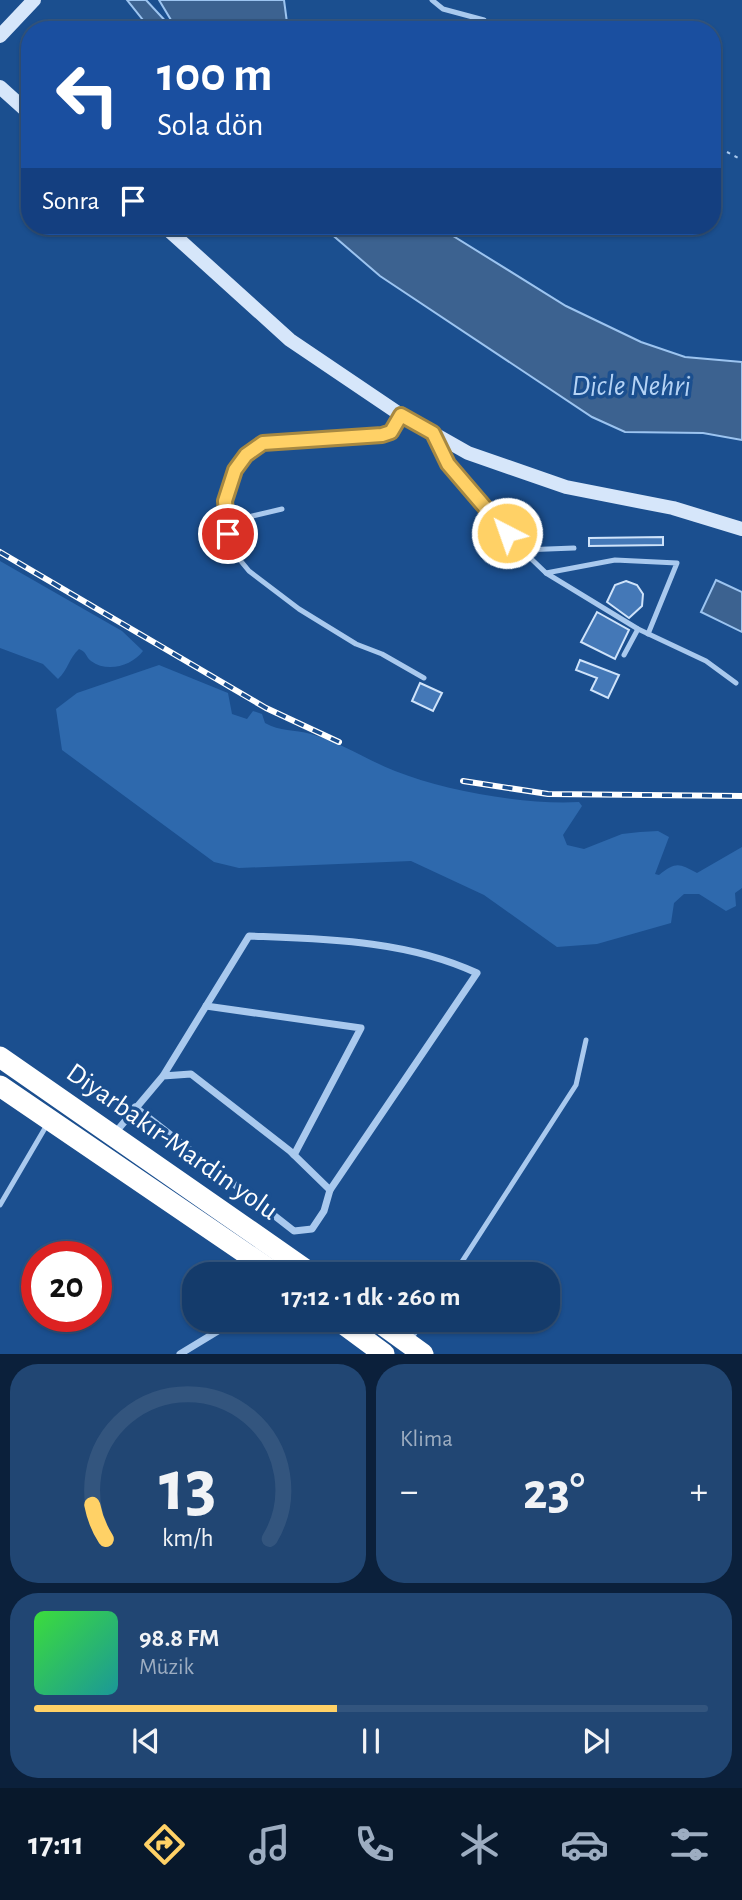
<!DOCTYPE html>
<html lang="tr">
<head>
<meta charset="utf-8">
<style>
  :root { --surface:#143b6b; --page:#214673; --text:#f1f3f6; --muted:#9dadc1; --line:#33557e; --accent:#ffd166 }
  body { margin:0; font-family:"Alegreya Sans",sans-serif; background:var(--page); color:var(--text); height:100vh; display:flex; flex-direction:column; font-size:26px; white-space:nowrap }
  * { box-sizing:border-box; margin:0 }
  p { font-size:23px; color:var(--muted) }
  .icon { flex:none; width:38px; height:38px; fill:none; stroke:currentColor; stroke-width:2; stroke-linecap:round; stroke-linejoin:round }
  .map { position:relative; height:1354px; overflow:hidden }
  .panel { display:flex; flex-direction:column; gap:10px; padding:10px; background:#0b203b; flex:1 }
  .panel>* { flex:none }
  .top-card { position:absolute; left:21px; top:21px; width:700px; height:214px; border-radius:28px; box-shadow:0 2px 5px #0004,0 0 0 2px var(--line); background:#1a4fa0; color:#fff; overflow:hidden }
  .speed { position:absolute; left:21px; top:1241px; display:flex; gap:14px; font-size:35px; font-weight:700; text-align:center }
  .speed>* { display:grid; place-content:center; width:91px; height:91px; border-radius:50%; background:var(--surface); box-shadow:0 2px 5px #0004,0 0 0 2px var(--line); line-height:1 }
  .speed .limit { border:10px solid #d22; background:#fff; color:#111 }
  .pin { position:absolute; display:grid; place-items:center; width:60px; height:60px; color:#fff; margin:-30px; border:4px solid #fff; border-radius:50%; box-shadow:0 2px 7px #0007 }
  .me { position:absolute; width:77px; margin:-38px; rotate:319deg; stroke-linejoin:round; filter:drop-shadow(0 0 5px #0008) }
  .turn { display:flex; align-items:center; gap:24px; height:147px; padding:0 21px; font-size:32px }
  .turn .icon { width:91px; height:91px; stroke-width:2.5 }
  .turn b { display:block; font-size:49px; line-height:60px }
  .then { display:flex; align-items:center; height:66px; padding:0 21px; background:#0003; gap:14px; font-size:26px }
  .big { font-size:52px; font-weight:700; line-height:1.1 }
  .panel .tile { flex:1; display:flex; flex-direction:column; justify-content:center; gap:10px; min-width:0; padding:0 24px; border-radius:28px; background:var(--page) }
  .panel .dial { align-items:center; gap:0 }
  .dial svg { height:182px; overflow:visible; fill:none; stroke:var(--line); stroke-width:7; stroke-linecap:round; text-anchor:middle }
  .dial text { fill:var(--text); stroke:none }
  .song { display:flex; align-items:center; gap:21px }
  .cover { width:84px; height:84px; border-radius:10px; background:linear-gradient(135deg,hsl(120 70% 55%),hsl(180 70% 35%)) }
  .played { height:7px; border-radius:4px; background:linear-gradient(90deg,var(--accent) 45%,var(--line) 45%) }
  .keys { display:flex; justify-content:space-around; direction:ltr }
  .heat { display:flex; justify-content:space-between; align-items:center; font-size:38px; direction:ltr }
  .panel .tiles { flex:1; display:grid; gap:10px; grid-template-columns:1fr 1fr }
  .tile:last-child { grid-column:span 2 }
  .trip { position:absolute; left:182px; top:1262px; width:378px; height:70px; border-radius:28px; background:var(--surface); box-shadow:0 2px 5px #0004,0 0 0 2px var(--line); font-weight:700; line-height:70px; text-align:center }
  .tab-bar { display:flex; height:112px; justify-content:space-around; align-items:center; background:#08182b; color:var(--muted) }
  .tab-bar .icon { width:49px; height:49px }
  .tab-bar .on { color:var(--accent) }
  .tab-bar b { font-size:32px; color:var(--text) }
  .map>svg:first-child { display:block }
  .green { fill:#2e69ad }
  .water { fill:#3c6290; stroke:#9cc4f0; stroke-width:2 }
  .building { fill:#4478b7; stroke:#cfe3fa; stroke-width:2 }
  .lines { fill:none; stroke-linecap:round; stroke-linejoin:round }
  .path { stroke:#a9c9ee; stroke-width:2; stroke-dasharray:3.5 5; stroke-linecap:butt }
  .lane { stroke:#a9c9ee; stroke-width:5 }
  .street { stroke:#a9c9ee; stroke-width:7 }
  .secondary { stroke:#d6e6fa; stroke-width:14 }
  .highway { stroke:#fff; stroke-width:21 }
  .rail-casing { stroke:#fff; stroke-width:6 }
  .rail { stroke:#1b4f8f; stroke-width:3.5; stroke-dasharray:10; stroke-linecap:butt }
  .route-casing { stroke:#a68842; stroke-width:18 }
  .route { stroke:#ffd166; stroke-width:12 }
  .labels { text-anchor:middle; dominant-baseline:central; stroke-width:7; stroke-linejoin:round; paint-order:stroke }
  .street-label { font-size:28px; fill:#fff; stroke:#1b4f8f }
  .water-label { font-size:30px; font-style:italic; fill:#b5d3f5; stroke:#1b4f8f }
</style>
</head>
<body>
<div class="map">
<svg width="742" height="1354" viewBox="0 0 742 1354">
  <rect width="100%" height="100%" fill="#1b4f8f"/>
  <g class="green">
    <path d="M 0,561 L 122,631 L 143,651 C 132,666 107,673 91,661 C 85,656 87,652 79,649 C 69,658 68,670 58,679 L 43,664 L 0,648 Z"/>
    <path d="M 159,665 L 228,693 L 232,714 L 247,719 L 253,711 L 262,714 L 265,723 C 280,732 294,729 311,734 C 340,742 367,760 395,771 C 446,791 524,805 579,802 L 582,806 L 563,835 L 567,845 L 584,849 L 622,834 L 640,832 L 658,831 L 669,837 L 655,874 L 659,875 C 677,861 679,864 697,873 L 742,847 L 742,888 L 735,893 L 736,906 L 726,911 L 699,894 L 684,894 L 674,903 L 671,923 L 597,944 L 557,947 L 484,895 L 411,861 L 239,868 L 214,862 L 62,750 L 56,709 L 77,693 Z"/>
  </g>
  <g class="water">
    <polygon points="127,0 146,0 170,26 171,20 159,0 284,0 288,30 151,30"/>
    <polygon points="322,226 437,226 566,306 641,342 685,357 742,362 742,440 703,433 625,432 592,417 380,276"/>
    <polygon points="716,580 742,592 742,632 701,612"/>
  </g>
  <g class="building">
    <polygon points="663,537 663,545 589,546 589,538"/>
    <polygon points="626,581 637,585 643,594 642,606 629,618 607,602 615,585"/>
    <polygon points="597,612 629,630 615,659 581,642"/>
    <polygon points="580,660 619,675 608,698 591,690 597,678 576,670"/>
    <polygon points="420,683 442,693 433,711 412,701"/>
  </g>
  <g class="lines">
    <g class="path">
      <polyline points="491,21 520,30"/>
      <polyline points="712,144 742,160"/>
    </g>
    <g class="lane">
      <polyline points="432,0 443,9 484,20"/>
      <polyline points="400,418 391,432 382,435 263,443 246,455 235,470 225,501 228,534 235,554 249,571 299,609 356,644 382,654 424,678"/>
      <polyline points="436,440 448,464 522,550 546,573 638,629 706,661 736,683"/>
      <polyline points="227,522 282,509"/>
      <polyline points="522,550 574,548"/>
      <polyline points="546,573 615,560 677,563 648,634"/>
      <polyline points="624,655 638,629"/>
      <polyline points="0,1205 48,1123"/>
      <polyline points="454,1274 576,1085 586,1040"/>
      <polyline points="410,1340 424,1320"/>
    </g>
    <g class="street">
      <polyline points="206,1006 361,1028 294,1155"/>
      <polyline points="135,1107 294,1231 312,1229 324,1211 330,1190"/>
      <path d="M 115,1133 L 163,1076 L 249,936 C 326,939 406,940 477,973 L 330,1190 L 290,1151 L 191,1074 L 163,1076"/>
      <polyline points="180,1354 236,1320"/>
    </g>
    <g class="secondary">
      <polyline points="0,36 34,0"/>
      <polyline points="0,87 30,114"/>
      <polyline points="164,226 290,340 401,415 468,453 566,487 673,508 742,529"/>
    </g>
    <g class="highway">
      <polyline points="0,1057 312,1274"/>
      <polyline points="0,1086 276,1274"/>
      <polyline points="338,1320 384,1354"/>
      <polyline points="376,1320 423,1354"/>
    </g>
    <g class="rail-casing">
      <g id="rail">
        <polyline points="0,552 266,708 339,742"/>
        <polyline points="463,781 548,794 742,796"/>
      </g>
    </g>
    <use href="#rail" class="rail"/>
  </g>
  <g class="lines">
    <g class="route-casing">
      <polyline id="route" points="228,534 225,501 235,470 246,455 263,443 382,435 391,432 401,415 433,433 448,464 507,533"/>
    </g>
    <use href="#route" class="route"/>
  </g>
  <g class="labels">
    <g class="street-label">
      <text transform="translate(172 1142) rotate(35)">Diyarbakır-Mardin yolu</text>
    </g>
    <g class="water-label">
      <text x="631" y="386">Dicle Nehri</text>
    </g>
  </g>
</svg>
<div class="speed"><div class="limit">20</div></div>
<div class="pin" style="left:228px;top:534px;background:#d93025"><svg class="icon" aria-label="arrive" viewBox="0 0 24 24"><path d="M6 21V4h12l-3 4 3 4H6"/></svg></div>
<svg class="me" style="left:507px;top:533px" viewBox="-20 -20 40 40"><circle r="17" fill="#ffd166" stroke="#fff" stroke-width="3"/><path d="M0-11L8 9 0 5-8 9z" fill="#fff"/></svg>
<div class="trip">17:12 · 1 dk · 260 m</div>
<div class="top-card">
<div class="turn"><svg class="icon" aria-label="left" viewBox="0 0 24 24"><path d="M17 20v-9H6M10 6l-5 5 5 5"/></svg><div><b>100 m</b>Sola dön</div></div>
<div class="then">Sonra<svg class="icon" aria-label="arrive" viewBox="0 0 24 24"><path d="M6 21V4h12l-3 4 3 4H6"/></svg></div>
</div>
</div>
<section class="panel">
<div class="tiles">
<div class="tile dial"><svg viewBox="0 0 100 80">
<path d="M14 69A42 42 0 1 1 86 69"/>
<path d="M14 69A42 42 0 0 1 8 54" stroke="#ffd166"/>
<text x="50" y="56" font-size="32" font-weight="700">13</text>
<text x="50" y="72" font-size="11">km/h</text>
</svg></div>
<div class="tile"><p>Klima</p>
<div class="heat"><a>−</a><b class="big">23°</b><a>+</a></div>
</div>
<div class="tile">
<div class="song"><i class="cover"></i><div><b>98.8 FM</b><p>Müzik</p></div></div>
<div class="played"></div>
<div class="keys"><svg class="icon" aria-label="previous" viewBox="0 0 24 24"><path d="M18 5L8 12l10 7zM5 5v14"/></svg><svg class="icon" aria-label="pause" viewBox="0 0 24 24"><path d="M8 5v14M16 5v14"/></svg><svg class="icon" aria-label="next" viewBox="0 0 24 24"><path d="M6 5l10 7-10 7zM19 5v14"/></svg></div>
</div>
</div>
</section>
<nav class="tab-bar">
<b>17:11</b>
<svg class="icon on" aria-label="directions" viewBox="0 0 24 24"><path d="M12 3l9 9-9 9-9-9zM9 14v-3h6M13 9l2 2-2 2"/></svg>
<svg class="icon" aria-label="music" viewBox="0 0 24 24"><path d="M9 18V5l10-2v13"/><circle cx="6" cy="18" r="3"/><circle cx="16" cy="16" r="3"/></svg>
<svg class="icon" aria-label="phone" viewBox="0 0 24 24"><path d="M5 4h4l2 5-3 2q2 4 5 5l2-3 5 2v4C11 20 4 13 5 4z"/></svg>
<svg class="icon" aria-label="climate" viewBox="0 0 24 24"><path d="M12 3v18M4 7l16 10M4 17L20 7"/></svg>
<svg class="icon" aria-label="car" viewBox="0 0 24 24"><path d="M5 17H2v-5l4-1 3-4h7l3 4 3 1v5h-3M9 17h6M6 11h13"/><circle cx="7" cy="17" r="2"/><circle cx="17" cy="17" r="2"/></svg>
<svg class="icon" aria-label="filters" viewBox="0 0 24 24"><path d="M4 7h16M4 17h16"/><circle cx="9" cy="7" r="2"/><circle cx="15" cy="17" r="2"/></svg>
</nav>
</body>
</html>
